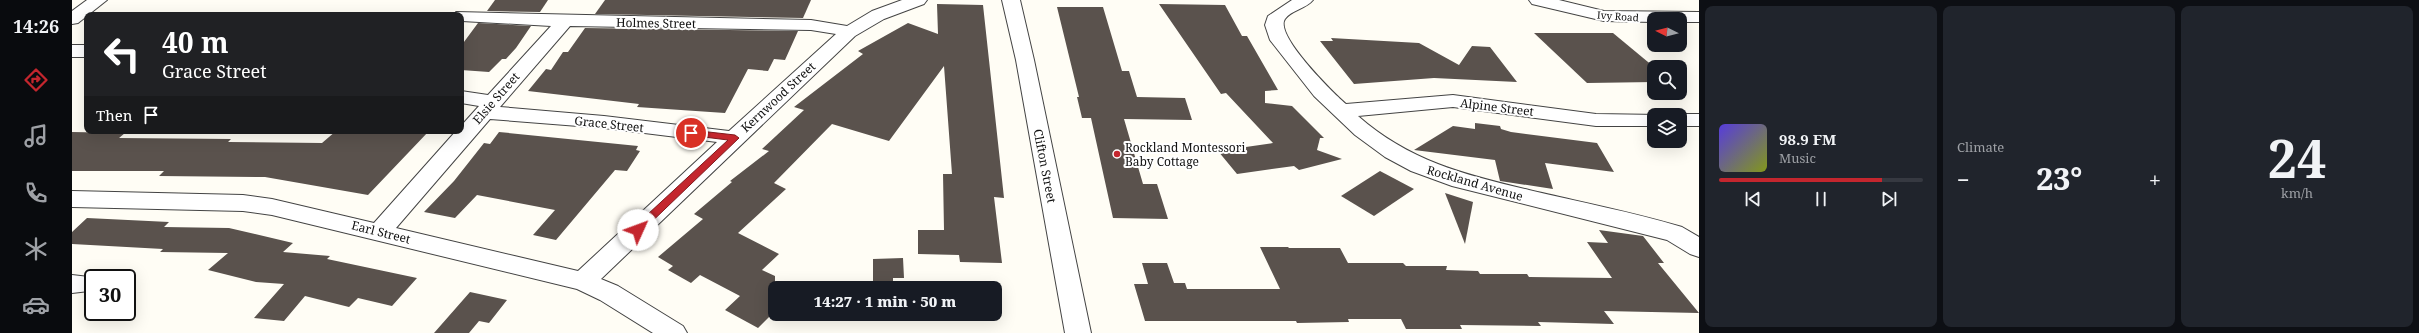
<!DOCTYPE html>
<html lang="en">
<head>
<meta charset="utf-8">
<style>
  :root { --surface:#171b24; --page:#20242c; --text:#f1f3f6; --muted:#9ea1a6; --line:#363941; --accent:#c4262e }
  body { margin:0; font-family:"Noto Serif",serif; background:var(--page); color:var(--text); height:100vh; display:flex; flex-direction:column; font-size:15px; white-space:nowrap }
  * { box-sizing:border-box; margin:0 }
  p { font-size:13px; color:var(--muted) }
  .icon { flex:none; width:22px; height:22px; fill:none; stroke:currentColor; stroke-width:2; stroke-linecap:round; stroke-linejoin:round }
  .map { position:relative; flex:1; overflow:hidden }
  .details { display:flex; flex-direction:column; gap:6px; padding:6px; background:#0d0f14; width:720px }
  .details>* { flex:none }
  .top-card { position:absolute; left:12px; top:12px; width:380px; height:122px; border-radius:8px; box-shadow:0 4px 16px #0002; background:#202124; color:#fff; overflow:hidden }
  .needle { width:26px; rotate:276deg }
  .tools { position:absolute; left:1575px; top:12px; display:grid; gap:8px }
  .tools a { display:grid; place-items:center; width:40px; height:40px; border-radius:8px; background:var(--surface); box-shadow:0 4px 16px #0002; font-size:20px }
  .speed { position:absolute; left:12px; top:269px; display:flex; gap:8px; font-size:20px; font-weight:700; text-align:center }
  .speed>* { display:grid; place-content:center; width:52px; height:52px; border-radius:50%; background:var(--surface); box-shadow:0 4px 16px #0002; line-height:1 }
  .speed .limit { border:2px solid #111; border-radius:6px; background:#fff; color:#111 }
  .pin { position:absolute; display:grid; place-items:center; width:34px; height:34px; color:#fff; margin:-17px; border:2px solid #fff; border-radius:50%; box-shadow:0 1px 4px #0007 }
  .me { position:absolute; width:44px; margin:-22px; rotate:47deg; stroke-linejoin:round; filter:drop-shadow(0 0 3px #0008) }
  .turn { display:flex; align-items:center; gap:14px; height:84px; padding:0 12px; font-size:18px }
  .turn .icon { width:52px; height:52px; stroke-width:2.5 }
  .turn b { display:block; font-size:28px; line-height:34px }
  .then { display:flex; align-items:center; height:38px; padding:0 12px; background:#0003; gap:8px; font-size:15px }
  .big { font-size:30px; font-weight:800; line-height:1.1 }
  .details .tile { flex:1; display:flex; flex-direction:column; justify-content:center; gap:6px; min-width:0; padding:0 14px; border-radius:8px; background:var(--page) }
  .details .dial { align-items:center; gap:0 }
  .dial b { font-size:52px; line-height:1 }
  .song { display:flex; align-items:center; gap:12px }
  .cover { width:48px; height:48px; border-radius:6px; background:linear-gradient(135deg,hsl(250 70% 55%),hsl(70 70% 35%)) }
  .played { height:4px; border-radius:2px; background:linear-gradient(90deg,var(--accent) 80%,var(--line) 80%) }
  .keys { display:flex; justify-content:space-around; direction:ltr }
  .heat { display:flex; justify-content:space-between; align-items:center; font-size:22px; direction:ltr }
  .details .tiles { flex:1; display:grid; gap:6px; grid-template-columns:repeat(3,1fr) }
  .trip { position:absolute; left:696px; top:281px; width:234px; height:40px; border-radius:8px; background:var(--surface); box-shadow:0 4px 16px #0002; font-weight:800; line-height:40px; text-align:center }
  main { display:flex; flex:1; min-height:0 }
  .tabs { display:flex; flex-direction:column; width:72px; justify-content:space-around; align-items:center; background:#090b0e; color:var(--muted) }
  .tabs .icon { width:28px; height:28px }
  .tabs .current { color:var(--accent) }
  .tabs b { font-size:18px; color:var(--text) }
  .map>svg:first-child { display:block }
  .building { fill:#5a524d }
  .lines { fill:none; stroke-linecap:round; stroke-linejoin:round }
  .minor-casing { stroke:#444; stroke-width:2 }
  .minor { fill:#fff; fill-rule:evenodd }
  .route { fill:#c4262e; stroke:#7f191e }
  .poi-dot { fill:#c4262e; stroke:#fff; stroke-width:1.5 }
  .labels { text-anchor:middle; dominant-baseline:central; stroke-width:4; stroke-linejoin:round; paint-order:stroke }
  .far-street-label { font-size:10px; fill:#111; stroke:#fff }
  .street-label { font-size:12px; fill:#111; stroke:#fff }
  .poi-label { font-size:12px; fill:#111; stroke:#fff; text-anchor:start }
</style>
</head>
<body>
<main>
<nav class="tabs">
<b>14:26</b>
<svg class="icon current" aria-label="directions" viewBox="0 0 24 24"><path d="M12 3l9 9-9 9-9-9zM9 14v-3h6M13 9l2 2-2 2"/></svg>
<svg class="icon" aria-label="music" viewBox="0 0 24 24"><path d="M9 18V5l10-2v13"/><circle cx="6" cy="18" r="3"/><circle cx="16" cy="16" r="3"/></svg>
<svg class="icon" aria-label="phone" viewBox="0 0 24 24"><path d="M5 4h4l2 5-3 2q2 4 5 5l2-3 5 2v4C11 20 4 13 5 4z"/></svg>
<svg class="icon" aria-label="climate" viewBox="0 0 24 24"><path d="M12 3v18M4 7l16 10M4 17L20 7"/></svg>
<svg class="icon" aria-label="car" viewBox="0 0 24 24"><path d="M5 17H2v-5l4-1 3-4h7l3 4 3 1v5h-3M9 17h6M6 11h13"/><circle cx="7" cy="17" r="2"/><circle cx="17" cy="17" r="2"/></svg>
</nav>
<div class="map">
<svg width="1627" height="333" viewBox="0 0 1627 333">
  <rect width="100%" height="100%" fill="#fffdf5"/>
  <g class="building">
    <polygon points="423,0 476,0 468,12 415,11"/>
    <polygon points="533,0 739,0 731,18 523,14"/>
    <polygon points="865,4 911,5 932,198 922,197 930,263 888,262 887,255 846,254 846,230 872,230 871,174 880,174 872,66 817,141 760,124 702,183 714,189 666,233 707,254 690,270 703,276 703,311 686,328 653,310 668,296 628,275 619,283 596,270 601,266 586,257 631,219 622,214 660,182 658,181 697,151 690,149 732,110 722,107 791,54 786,51 836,23 866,34"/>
    <polygon points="1087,4 1153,5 1170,36 1175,36 1206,90 1193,91 1193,103 1220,106 1252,138 1248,138 1245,150 1270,159 1227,170 1222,166 1165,174 1146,151 1201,143 1154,93 1149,94"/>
    <polygon points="985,7 1031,7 1050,71 1057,71 1065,97 1113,98 1120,120 1052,119 1071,184 1085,184 1096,219 1041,218 1019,118 1010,118 1005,97 1007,97"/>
    <polygon points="406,23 459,26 444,48 434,59 430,59 417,72 389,70 389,46"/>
    <polygon points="513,28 726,31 713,60 702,59 696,71 676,69 653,113 565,107 567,104 456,91 474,69 479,70 491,52 496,52"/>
    <polygon points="1462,33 1541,33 1582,67 1582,82 1515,83"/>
    <polygon points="1259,38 1347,43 1387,65 1400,46 1418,47 1445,82 1362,78 1282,84 1248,41 1261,41"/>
    <polygon points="1403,123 1428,126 1429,129 1439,132 1525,143 1542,172 1473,163 1481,189 1428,181 1423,160 1342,150 1381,126 1403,129"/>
    <polygon points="264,131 357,131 296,195 193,177 87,176 92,171 0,171 0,132 53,133 47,138 159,139 156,142 250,143"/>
    <polygon points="427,132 566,146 564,150 568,151 555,171 543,170 484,240 461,235 483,210 405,195 383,218 352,212 382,181 412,143 418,144"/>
    <polygon points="1308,171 1342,189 1302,216 1269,196"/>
    <polygon points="1373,193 1401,202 1393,244"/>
    <polygon points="15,218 97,222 92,227 157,228 221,243 211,252 258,256 255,259 345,278 320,306 286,298 277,307 233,296 212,321 182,318 212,284 184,282 136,270 156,253 88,252 91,249 0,244 0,232"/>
    <polygon points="1527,230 1571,236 1592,263 1586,263 1627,313 1532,311 1542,324 1466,322 1469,326 1388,325 1390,329 1334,329 1329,319 1276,319 1277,322 1225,323 1224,321 1073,321 1062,284 1076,284 1070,263 1095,263 1102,283 1113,283 1115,289 1208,289 1188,247 1216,247 1217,248 1268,248 1276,263 1331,263 1334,266 1375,266 1374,270 1406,271 1408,274 1455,274 1457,277 1540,278 1515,242 1536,243"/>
    <polygon points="831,258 832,278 821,278 821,288 801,288 801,259"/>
    <polygon points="398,292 435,300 417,323 407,321 397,333 362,333"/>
  </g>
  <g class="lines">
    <g class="minor-casing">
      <g id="minor">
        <polygon points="15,0 35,0 6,23 0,24 0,11"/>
        <path d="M 830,0 L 855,0 L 852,4 L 812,19 L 783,36 L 529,279 L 546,286 L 611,326 L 615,333 L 581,333 L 528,300 L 505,289 L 200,215 L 171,211 L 0,207 L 0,191 L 171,195 L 200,199 L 302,223 L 384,131 L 389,131 L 389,126 L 407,106 L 389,103 L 389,91 L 416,95 L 479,26 L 390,21 L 389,15 L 382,15 L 384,12 L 739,20 L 775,26 L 800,11 ZM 498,26 L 739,30 L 764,34 L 657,131 L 532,116 L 428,107 ZM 418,119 L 532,128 L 645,142 L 506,271 L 324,228 Z"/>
        <polygon points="930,0 948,0 962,60 1019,333 993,333 944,60"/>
        <path d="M 1220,0 L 1241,0 C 1234,9 1219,10 1213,19 C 1202,35 1262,94 1274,104 L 1381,95 L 1524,114 L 1587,115 L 1582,115 L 1582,126 L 1524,126 L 1381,107 L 1286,116 C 1337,161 1393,175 1457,190 C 1508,202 1560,212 1610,227 L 1627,237 L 1627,257 L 1618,254 L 1595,240 L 1380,186 L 1339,171 L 1313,157 L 1283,135 L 1242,96 L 1198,40 L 1193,25 L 1196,16 Z"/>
        <polygon points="1457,0 1487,0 1532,11 1627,12 1627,22 1608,22 1608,19 1582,19 1582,22 1532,21 1460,4"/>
        <rect x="0" y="45" width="15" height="12"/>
        <polygon points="1608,114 1627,114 1627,126 1608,126 1608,115 1603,115"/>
        <polygon points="0,275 17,277 21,284 17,291 0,293"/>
      </g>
    </g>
    <use href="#minor" class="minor"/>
  </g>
  <polygon class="route" points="619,130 663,135 667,138 569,232 562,232 562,227 656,140 616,135 616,131"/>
  <circle class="poi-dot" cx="1045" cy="154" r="4"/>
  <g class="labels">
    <g class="far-street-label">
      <text transform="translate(1546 16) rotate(4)">Ivy Road</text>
    </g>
    <g class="street-label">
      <text transform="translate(584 23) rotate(1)">Holmes Street</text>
      <text transform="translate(706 97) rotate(-43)">Kernwood Street</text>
      <text transform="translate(424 98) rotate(-49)">Elsie Street</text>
      <text transform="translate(1425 107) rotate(7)">Alpine Street</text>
      <text transform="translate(537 124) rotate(6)">Grace Street</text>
      <text transform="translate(973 166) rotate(79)">Clifton Street</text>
      <text transform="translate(1403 183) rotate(16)">Rockland Avenue</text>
      <text transform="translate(309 232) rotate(14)">Earl Street</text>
    </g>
    <g class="poi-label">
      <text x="1053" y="147">Rockland Montessori<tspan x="1053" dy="14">Baby Cottage</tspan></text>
    </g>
  </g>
</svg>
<div class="tools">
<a><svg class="needle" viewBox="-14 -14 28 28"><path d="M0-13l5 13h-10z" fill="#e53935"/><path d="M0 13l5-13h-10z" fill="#9ea1a6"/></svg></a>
<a><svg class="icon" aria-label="search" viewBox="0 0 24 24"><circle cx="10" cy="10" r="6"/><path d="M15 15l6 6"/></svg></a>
<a><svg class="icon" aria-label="layers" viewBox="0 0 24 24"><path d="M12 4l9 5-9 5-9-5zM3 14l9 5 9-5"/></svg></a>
</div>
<div class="speed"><div class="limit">30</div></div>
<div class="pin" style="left:619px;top:133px;background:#d93025"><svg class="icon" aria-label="arrive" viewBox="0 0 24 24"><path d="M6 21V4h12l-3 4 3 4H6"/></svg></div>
<svg class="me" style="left:566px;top:230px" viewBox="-20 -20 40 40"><circle r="19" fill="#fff"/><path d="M0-13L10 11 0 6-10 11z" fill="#c4262e"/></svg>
<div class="trip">14:27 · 1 min · 50 m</div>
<div class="top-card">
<div class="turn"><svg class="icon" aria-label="left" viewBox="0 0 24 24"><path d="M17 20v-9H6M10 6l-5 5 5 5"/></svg><div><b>40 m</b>Grace Street</div></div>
<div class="then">Then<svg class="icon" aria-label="arrive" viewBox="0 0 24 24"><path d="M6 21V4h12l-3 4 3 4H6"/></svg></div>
</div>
</div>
<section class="details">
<div class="tiles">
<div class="tile">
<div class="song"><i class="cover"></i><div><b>98.9 FM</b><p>Music</p></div></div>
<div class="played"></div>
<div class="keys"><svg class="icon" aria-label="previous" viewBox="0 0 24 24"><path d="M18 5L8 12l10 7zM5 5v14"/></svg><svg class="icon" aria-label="pause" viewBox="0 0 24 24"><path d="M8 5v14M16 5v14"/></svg><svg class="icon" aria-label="next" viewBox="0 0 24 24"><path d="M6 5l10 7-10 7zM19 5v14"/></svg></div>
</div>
<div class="tile"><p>Climate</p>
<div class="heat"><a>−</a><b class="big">23°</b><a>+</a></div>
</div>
<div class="tile dial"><b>24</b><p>km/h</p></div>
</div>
</section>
</main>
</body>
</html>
